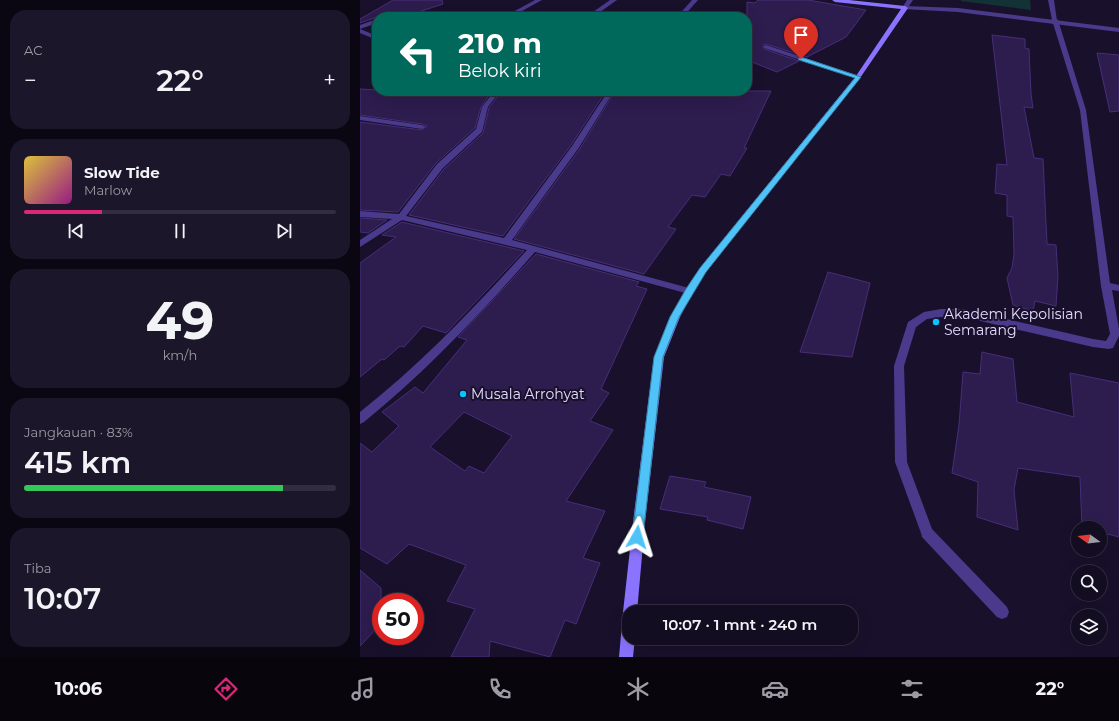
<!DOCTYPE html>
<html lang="id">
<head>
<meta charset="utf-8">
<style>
  :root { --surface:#130d21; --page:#1c162a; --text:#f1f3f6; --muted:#9d9ca5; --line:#322d3f; --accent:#db2777 }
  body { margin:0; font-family:Montserrat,sans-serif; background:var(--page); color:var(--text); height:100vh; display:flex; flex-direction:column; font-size:15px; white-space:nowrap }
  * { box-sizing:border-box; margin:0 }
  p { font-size:13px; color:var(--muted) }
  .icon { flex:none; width:22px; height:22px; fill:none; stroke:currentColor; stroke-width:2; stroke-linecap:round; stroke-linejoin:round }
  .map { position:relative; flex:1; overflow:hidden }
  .side { display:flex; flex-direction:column; gap:10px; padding:10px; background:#0a0712; width:360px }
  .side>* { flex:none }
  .banner { position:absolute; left:12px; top:12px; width:380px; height:84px; border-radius:16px; box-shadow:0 4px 16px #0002,0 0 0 1px var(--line); background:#00695c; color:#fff; overflow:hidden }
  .needle { width:26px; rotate:285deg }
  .controls { position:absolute; left:711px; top:521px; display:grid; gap:8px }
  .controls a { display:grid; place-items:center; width:36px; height:36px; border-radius:50%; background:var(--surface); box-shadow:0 4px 16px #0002,0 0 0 1px var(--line); font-size:20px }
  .speed { position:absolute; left:12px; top:593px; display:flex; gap:8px; font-size:20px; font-weight:700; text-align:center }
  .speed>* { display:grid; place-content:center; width:52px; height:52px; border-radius:50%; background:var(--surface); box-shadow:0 4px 16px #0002,0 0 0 1px var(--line); line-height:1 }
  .speed .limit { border:6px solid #d22; background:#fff; color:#111 }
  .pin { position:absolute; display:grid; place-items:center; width:34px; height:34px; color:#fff; margin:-41px -17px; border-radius:50% 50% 50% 0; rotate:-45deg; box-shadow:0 0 4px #0007 }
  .pin .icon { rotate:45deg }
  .me { position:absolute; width:44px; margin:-22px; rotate:6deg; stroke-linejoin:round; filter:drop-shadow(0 0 3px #0008) }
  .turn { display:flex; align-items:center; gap:14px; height:84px; padding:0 20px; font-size:18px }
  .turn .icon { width:52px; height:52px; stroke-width:2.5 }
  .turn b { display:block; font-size:28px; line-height:34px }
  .big { font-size:30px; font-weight:600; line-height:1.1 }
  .side .widget { flex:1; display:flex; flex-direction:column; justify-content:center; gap:6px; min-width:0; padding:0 14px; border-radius:16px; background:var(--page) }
  .side .dial { align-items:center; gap:0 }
  .dial b { font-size:52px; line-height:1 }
  .song { display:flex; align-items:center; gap:12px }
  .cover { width:48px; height:48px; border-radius:6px; background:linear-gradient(135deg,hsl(50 70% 55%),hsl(310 70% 35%)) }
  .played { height:4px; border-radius:2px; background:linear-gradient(90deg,var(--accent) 25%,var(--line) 25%) }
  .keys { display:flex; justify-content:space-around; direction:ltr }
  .heat { display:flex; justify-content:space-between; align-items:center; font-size:22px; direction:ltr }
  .charge { height:6px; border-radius:3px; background:linear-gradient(90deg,#34c759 83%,var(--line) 0) }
  .trip { position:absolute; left:262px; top:605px; width:236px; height:40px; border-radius:16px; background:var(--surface); box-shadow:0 4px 16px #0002,0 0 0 1px var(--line); font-weight:600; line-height:40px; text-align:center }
  .menu { display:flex; height:64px; justify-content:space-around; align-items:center; background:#08050d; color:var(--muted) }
  .menu .icon { width:28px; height:28px }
  .menu .active { color:var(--accent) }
  .menu b { font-size:18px; color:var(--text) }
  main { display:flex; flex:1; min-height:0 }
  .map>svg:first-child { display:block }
  .green { fill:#133236 }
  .building { fill:#2d1c4e; stroke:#482d7a; fill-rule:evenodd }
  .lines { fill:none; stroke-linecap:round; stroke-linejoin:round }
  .service { fill:#493a8c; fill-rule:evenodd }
  .minor { fill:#493a8c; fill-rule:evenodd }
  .tertiary { fill:#493a8c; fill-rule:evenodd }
  .secondary { fill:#8a73ff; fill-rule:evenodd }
  .route { fill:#4fc3f7; stroke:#337fa1 }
  .poi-dot { fill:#08c3ff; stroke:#19112c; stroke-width:1.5 }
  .labels { text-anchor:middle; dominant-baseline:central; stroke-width:4; stroke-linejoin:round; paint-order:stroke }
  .poi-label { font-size:14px; fill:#e5dcff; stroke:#19112c; text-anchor:start }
</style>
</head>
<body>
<main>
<section class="side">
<div class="widget"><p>AC</p>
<div class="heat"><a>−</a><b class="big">22°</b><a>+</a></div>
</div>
<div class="widget">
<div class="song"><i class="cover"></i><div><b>Slow Tide</b><p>Marlow</p></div></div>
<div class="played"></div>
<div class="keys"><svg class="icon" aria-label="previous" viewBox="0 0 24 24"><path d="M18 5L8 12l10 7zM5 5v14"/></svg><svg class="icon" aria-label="pause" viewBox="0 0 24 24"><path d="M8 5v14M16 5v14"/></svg><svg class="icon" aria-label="next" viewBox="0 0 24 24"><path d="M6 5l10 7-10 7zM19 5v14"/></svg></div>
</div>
<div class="widget dial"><b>49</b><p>km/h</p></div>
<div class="widget"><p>Jangkauan · 83%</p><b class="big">415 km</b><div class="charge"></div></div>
<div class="widget"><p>Tiba</p><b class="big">10:07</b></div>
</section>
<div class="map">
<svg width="759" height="657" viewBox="0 0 759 657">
  <rect width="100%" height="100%" fill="#19112c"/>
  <polygon class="green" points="601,0 670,0 671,10 601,1"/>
  <g class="building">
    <polygon points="33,0 82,0 83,4 43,17 34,17 33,14 29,13 23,17 17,17 0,23 0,19"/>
    <polygon points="398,0 448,0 506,10 486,37 447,57 406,44 403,45 404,49 439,61 417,72 387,60 387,2 395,3"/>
    <polygon points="632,35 665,39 665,48 669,49 671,94 673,108 664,107 674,158 683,159 687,244 696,245 698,276 696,306 675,301 673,311 653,305 647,278 652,268 654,254 653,217 647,216 647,195 635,193 637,164 647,165"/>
    <polygon points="737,53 759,55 759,111 750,112"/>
    <polygon points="0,89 17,90 17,91 132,91 121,107 115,128 76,163 38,212 0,210 0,122 62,130 67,126 62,124 0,115"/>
    <polygon points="141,91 246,91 211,145 143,236 49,215 84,169 123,133 129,108"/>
    <polygon points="255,91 411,91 384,148 387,148 370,176 361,174 345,197 332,195 308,227 316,229 284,274 154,239 219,150"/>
    <polygon points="0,218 27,220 8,233 0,232"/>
    <polygon points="42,222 164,251 86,333 63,326 44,347 40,346 24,360 22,359 0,377 0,263 36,237 22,235"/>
    <path d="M 176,254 L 279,282 L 276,286 L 287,289 L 241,389 L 249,393 L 230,421 L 253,430 L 206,501 L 245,511 L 223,558 L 240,563 L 216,624 L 205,620 L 190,657 L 130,641 L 129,657 L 91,657 L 115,609 L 87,601 L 106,565 L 49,544 L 27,564 L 0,548 L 0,443 L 12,452 L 39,426 L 22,412 L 55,387 L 63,393 L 107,340 L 98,337 ZM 104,412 L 152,436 L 124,473 L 109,466 L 105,471 L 70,447 Z"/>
    <polygon points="468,272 510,283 492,357 440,352"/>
    <polygon points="622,352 653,359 657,402 714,417 710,373 759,383 759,537 740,532 740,528 722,527 720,477 658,468 654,490 658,530 617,517 618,482 592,473 599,425 603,372 620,374"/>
    <polygon points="310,476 346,482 344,487 391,497 383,529 347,520 348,517 300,509"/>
    <polygon points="0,570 21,588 21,624 0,646"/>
  </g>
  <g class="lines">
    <polygon class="service" points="688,0 694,0 697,21 692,20"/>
    <g class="minor">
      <polygon points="175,0 182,0 151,17 144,17"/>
      <polygon points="250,0 257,0 233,17 226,17"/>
      <polygon points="332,0 338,0 323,17 317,17"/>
      <polygon points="547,0 553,0 547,9 543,9 542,8"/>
      <polygon points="30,14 32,15 32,17 24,17"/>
      <polygon points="695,18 698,20 726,110 750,283 759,285 759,291 752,290 759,329 759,336 753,348 749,349 733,347 603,317 581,317 567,319 556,327 544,366 547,462 572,529 647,607 649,612 647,617 642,619 637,617 562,537 561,533 535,462 534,366 548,322 564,312 581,309 603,309 733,339 746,341 750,334 741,286 720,110 692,20"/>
      <polygon points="17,19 17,23 0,29 0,25"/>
      <polygon points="0,29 17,36 17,40 0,33"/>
      <polygon points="406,45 500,76 501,77 498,79 404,48 404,46"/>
      <path d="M 134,91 L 140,91 L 128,107 L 122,132 L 83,168 L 46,216 L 144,238 L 212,146 L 248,91 L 254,91 L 218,149 L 152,240 L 329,288 L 334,291 L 329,294 L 175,252 C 121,313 67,371 4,422 L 0,424 L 0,412 C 61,364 114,308 167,250 L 42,220 L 0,247 L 0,240 L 32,219 L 0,217 L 0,211 L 39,214 L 77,164 L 116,129 L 122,107 Z"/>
      <polygon points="0,116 62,125 66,127 62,129 0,120"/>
    </g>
    <polygon class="tertiary" points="545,6 598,8 759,28 759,32 598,12 543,9 542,8"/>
    <polygon class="secondary" points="472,0 489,0 545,6 548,8 500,78 346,272 333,292 320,317 304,357 285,522 277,612 269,612 269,638 275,638 273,657 259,657 262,624 264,619 267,618 263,612 273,522 294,357 310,317 326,289 340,268 496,76 541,9 475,2"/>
  </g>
  <polygon class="route" points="441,57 501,77 346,272 319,317 303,357 283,537 282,541 277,542 273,541 272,537 294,357 310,317 326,289 340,268 495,78 439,60 438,59"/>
  <g class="poi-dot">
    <circle cx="576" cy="322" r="4"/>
    <circle cx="103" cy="394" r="4"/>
  </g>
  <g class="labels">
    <g class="poi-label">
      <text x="584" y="314">Akademi Kepolisian<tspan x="584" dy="16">Semarang</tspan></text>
      <text x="111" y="394">Musala Arrohyat</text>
    </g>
  </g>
</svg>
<div class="controls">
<a><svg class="needle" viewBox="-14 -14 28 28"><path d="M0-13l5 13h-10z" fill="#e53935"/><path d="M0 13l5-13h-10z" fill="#9d9ca5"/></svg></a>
<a><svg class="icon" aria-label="search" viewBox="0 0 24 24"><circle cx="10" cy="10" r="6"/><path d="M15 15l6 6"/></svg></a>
<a><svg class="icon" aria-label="layers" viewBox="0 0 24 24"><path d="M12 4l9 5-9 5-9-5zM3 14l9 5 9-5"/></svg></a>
</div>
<div class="speed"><div class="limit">50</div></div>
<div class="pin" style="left:441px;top:59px;background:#d93025"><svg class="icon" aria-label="arrive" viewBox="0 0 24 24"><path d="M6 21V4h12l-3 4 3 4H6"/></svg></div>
<svg class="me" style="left:277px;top:537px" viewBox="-20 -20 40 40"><path d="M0-17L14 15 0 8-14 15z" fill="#4fc3f7" stroke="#fff" stroke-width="4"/></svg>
<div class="trip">10:07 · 1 mnt · 240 m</div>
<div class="banner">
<div class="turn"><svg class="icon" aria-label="left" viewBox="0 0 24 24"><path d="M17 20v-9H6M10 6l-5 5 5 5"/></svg><div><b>210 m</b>Belok kiri</div></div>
</div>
</div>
</main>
<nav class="menu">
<b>10:06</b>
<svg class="icon active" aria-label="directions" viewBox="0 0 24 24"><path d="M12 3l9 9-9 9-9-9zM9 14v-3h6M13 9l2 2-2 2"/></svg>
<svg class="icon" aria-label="music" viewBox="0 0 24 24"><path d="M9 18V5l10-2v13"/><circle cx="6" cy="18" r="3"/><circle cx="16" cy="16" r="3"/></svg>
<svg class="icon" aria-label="phone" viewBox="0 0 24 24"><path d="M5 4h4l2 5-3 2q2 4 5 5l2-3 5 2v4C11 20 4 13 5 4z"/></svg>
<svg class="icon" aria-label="climate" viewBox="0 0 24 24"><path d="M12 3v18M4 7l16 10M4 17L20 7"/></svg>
<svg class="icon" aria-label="car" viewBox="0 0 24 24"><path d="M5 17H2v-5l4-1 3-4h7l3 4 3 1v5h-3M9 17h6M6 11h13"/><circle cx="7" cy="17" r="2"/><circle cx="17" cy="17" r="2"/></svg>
<svg class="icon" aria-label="filters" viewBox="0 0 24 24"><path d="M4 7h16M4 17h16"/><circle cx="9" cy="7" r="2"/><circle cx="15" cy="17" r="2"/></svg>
<b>22°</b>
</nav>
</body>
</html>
